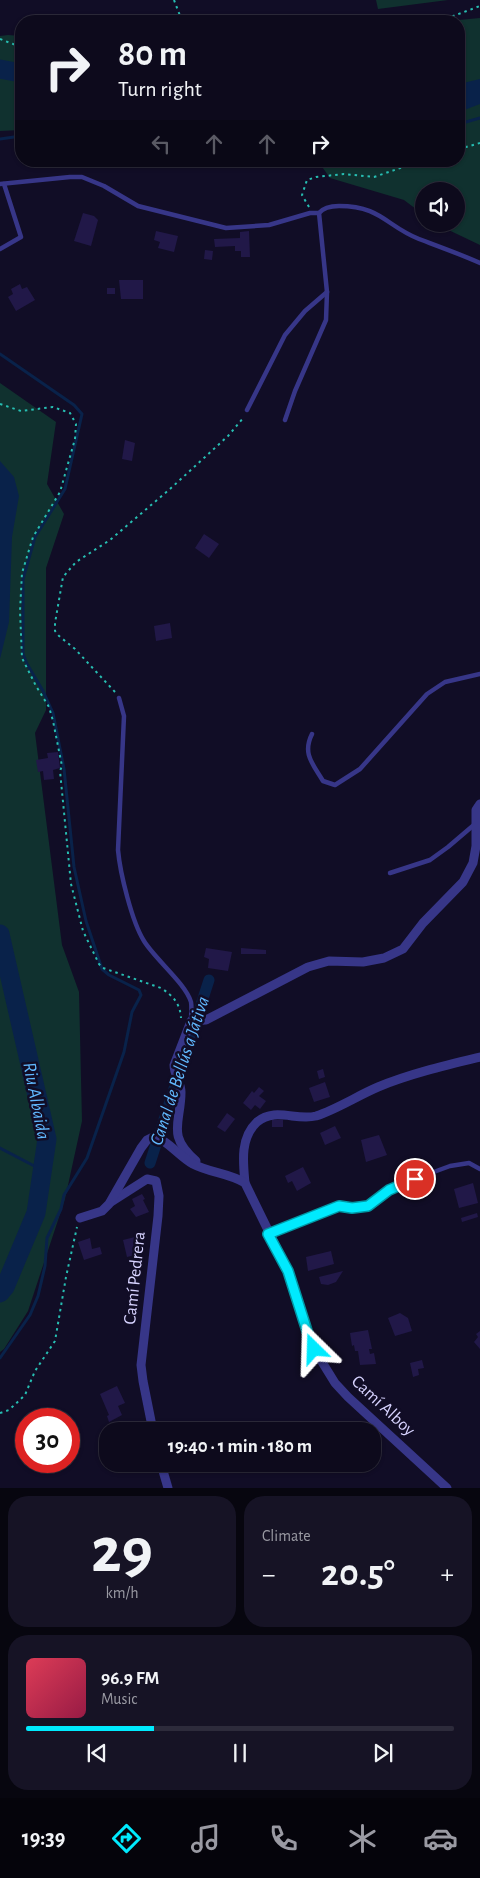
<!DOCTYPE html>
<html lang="en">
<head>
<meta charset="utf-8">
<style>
  :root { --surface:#0d0a1c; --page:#161325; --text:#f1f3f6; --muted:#9a9aa3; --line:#2d2b3b; --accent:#00eafe }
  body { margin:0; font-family:"Alegreya Sans",sans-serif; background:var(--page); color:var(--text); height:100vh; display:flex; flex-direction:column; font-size:19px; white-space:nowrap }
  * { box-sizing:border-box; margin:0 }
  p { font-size:16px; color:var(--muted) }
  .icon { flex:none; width:28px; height:28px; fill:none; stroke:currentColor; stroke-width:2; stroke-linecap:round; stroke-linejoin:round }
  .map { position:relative; height:1488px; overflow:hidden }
  .panel { display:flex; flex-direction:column; gap:8px; padding:8px; background:#07060f; flex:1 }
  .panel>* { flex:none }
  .banner { position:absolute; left:15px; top:15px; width:450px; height:152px; border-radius:20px; box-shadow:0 1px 4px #0004,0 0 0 1px var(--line); background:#0d0a1c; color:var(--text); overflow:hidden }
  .buttons { position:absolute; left:415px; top:182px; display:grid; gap:10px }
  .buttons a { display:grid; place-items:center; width:50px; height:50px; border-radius:50%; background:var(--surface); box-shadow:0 1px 4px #0004,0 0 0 1px var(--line); font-size:25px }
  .speed { position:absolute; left:15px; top:1408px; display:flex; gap:10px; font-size:25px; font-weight:700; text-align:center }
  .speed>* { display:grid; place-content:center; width:65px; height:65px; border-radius:50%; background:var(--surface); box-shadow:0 1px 4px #0004,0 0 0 1px var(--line); line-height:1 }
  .speed .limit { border:8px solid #d22; background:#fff; color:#111 }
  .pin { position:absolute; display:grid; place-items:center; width:42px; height:42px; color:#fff; margin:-21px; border:2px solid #fff; border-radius:50%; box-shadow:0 1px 5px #0007 }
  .me { position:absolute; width:55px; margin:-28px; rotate:338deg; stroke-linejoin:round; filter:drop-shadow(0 0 4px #0008) }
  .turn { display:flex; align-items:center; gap:18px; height:105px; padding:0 20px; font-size:22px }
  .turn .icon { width:65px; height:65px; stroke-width:2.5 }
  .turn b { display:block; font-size:35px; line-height:42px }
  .lanes { display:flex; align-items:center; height:48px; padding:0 20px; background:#0003; justify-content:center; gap:25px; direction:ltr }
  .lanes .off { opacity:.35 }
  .big { font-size:38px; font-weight:600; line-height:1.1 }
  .panel .widget { flex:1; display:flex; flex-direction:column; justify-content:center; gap:8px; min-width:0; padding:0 18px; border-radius:20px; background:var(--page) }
  .panel .dial { align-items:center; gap:0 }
  .dial b { font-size:65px; line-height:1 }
  .song { display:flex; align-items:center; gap:15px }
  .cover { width:60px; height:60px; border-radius:8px; background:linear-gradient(135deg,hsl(350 70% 55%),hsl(340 70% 35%)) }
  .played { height:5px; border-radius:2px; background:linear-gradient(90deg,var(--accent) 30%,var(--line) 30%) }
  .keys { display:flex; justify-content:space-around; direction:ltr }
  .heat { display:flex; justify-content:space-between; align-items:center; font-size:28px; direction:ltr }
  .panel .tiles { flex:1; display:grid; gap:8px; grid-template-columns:1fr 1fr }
  .widget:last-child { grid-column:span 2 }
  .trip { position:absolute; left:99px; top:1422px; width:282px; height:50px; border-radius:20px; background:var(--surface); box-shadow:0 1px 4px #0004,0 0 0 1px var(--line); font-weight:600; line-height:50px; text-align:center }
  .tab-bar { display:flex; height:80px; justify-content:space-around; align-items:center; background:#05040b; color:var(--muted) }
  .tab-bar .icon { width:35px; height:35px }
  .tab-bar .on { color:var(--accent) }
  .tab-bar b { font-size:22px; color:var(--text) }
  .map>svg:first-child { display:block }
  .green { fill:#10312f }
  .water { fill:#09224a }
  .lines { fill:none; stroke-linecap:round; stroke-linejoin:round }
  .stream { stroke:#09224a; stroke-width:3 }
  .canal { stroke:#09224a; stroke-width:11 }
  .river { stroke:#09224a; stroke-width:19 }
  .building { fill:#211848 }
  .path { stroke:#27beb2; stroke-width:2; stroke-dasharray:2.5 4; stroke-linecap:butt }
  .service { stroke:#373688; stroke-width:4.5 }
  .minor { stroke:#373688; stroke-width:9 }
  .route-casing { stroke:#0098a5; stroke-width:12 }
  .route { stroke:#00eafe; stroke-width:9 }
  .labels { text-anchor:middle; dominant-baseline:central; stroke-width:5; stroke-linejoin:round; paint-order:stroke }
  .street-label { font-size:18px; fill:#d7d3ff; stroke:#110d26 }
  .water-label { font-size:19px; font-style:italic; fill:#61b9ff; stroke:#110d26 }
</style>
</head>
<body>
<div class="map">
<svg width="480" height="1488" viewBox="0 0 480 1488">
  <rect width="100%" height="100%" fill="#110d26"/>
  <g class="green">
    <polygon points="376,0 448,0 378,9"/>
    <polygon points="480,18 480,245 436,224 456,224 456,191 424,191 424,215 404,200 330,178 318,161 459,161 459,21 448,21"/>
    <polygon points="8,35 21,36 21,130 0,131 0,36"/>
    <polygon points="0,383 56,422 47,484 64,514 46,568 46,710 35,733 62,945 79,992 82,1121 65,1199 28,1311 4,1349 0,1352"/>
  </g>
  <g class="water">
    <polygon points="480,79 480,104 459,112 459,84"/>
    <polygon points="0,461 14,477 19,496 12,537 9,622 0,659"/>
  </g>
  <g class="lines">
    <g class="stream">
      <polyline points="459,124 480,118"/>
      <polyline points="0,139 21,136"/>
      <polyline points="0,354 74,405 82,414 65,489 35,537 23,579 23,654 27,664 43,691 53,713 64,769 74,867 86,921 102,969 109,975 139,990 141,995 132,1012 124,1052 87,1158 64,1195 61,1209 47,1238 45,1266 38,1296 30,1315 0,1358"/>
      <polyline points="0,1148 42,1170"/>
    </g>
    <polyline class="canal" points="150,1163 209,980"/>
    <g class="river">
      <polyline points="0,69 21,73"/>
      <polyline points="0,934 47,1139 36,1213 5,1287 0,1293"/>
    </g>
  </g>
  <g class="building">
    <polygon points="83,213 94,216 98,220 91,246 74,241"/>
    <polygon points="156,231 178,236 174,252 158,248 160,242 154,240"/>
    <polygon points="249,231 250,257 241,257 241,251 235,251 235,246 215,247 214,239 240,238 240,232"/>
    <polygon points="205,250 213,251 212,260 204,259"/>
    <polygon points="119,280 143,280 143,299 121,299"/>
    <polygon points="20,284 22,289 27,287 35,300 16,311 8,297 13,294 11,289"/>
    <rect x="107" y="288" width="8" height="6"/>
    <polygon points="125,440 135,443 132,461 122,459"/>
    <polygon points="204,534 219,544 209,558 195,548"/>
    <polygon points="170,623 172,638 156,641 154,626"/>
    <polygon points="58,752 60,768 53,770 54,779 44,780 43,771 38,772 36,760 48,758 47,753"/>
    <polygon points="206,948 232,952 228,971 208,968 209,959 204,957"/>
    <polygon points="241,948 266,950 266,954 241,954"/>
    <polygon points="323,1069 325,1077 319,1079 317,1071"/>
    <polygon points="325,1082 330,1097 314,1102 309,1088"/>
    <polygon points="259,1087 264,1091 259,1096 266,1101 260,1109 255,1105 251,1110 243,1103 252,1091 254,1093"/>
    <polygon points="227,1113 235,1119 225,1132 217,1127"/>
    <rect x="272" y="1120" width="11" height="7"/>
    <polygon points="335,1126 341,1138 325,1145 320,1133"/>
    <polygon points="379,1135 387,1155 366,1162 361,1140"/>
    <polygon points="303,1167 311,1183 297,1191 292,1181 288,1183 285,1176"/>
    <polygon points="473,1183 478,1203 459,1208 454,1189"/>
    <polygon points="142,1194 145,1199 143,1200 149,1212 136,1217 130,1209 135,1206 132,1199"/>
    <polygon points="477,1213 478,1217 462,1222 461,1218"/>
    <polygon points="139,1236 143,1253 127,1257 123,1240"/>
    <polygon points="90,1238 92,1249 100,1247 102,1254 84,1260 78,1242"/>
    <polygon points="331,1251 334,1264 308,1271 306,1257"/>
    <polygon points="343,1271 336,1282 328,1285 321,1284 319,1277"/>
    <polygon points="400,1313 408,1318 412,1331 395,1336 388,1318"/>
    <polygon points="368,1330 372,1349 369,1349 370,1354 374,1353 376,1364 360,1365 358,1351 355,1351 354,1345 352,1346 350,1333"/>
    <polygon points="480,1331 480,1349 474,1342 478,1337 476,1334"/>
    <polygon points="422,1360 424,1368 418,1369 419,1375 413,1377 410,1363"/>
    <polygon points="117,1386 125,1403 118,1406 122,1415 109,1422 107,1416 109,1415 100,1394"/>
  </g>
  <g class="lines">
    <g class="path">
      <polyline points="174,0 182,21"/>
      <polyline points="440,21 480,6"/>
      <polyline points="0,39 21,47"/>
      <polyline points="459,149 480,143"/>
      <polyline points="309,207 302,195 307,180 316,177 344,174 374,177 421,161"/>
      <path d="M 0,404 L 21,411 L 53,407 L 70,413 L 76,424 L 75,439 L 60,492 L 33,537 L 22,573 L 20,611 L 22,658 L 36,686 L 49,707 L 53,721 L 62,766 L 60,771 L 71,884 L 83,931 L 99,964 L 103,968 L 161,988 C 173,996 180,1003 181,1018"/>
      <polyline points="115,692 75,649 59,636 55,631 55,623 63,577 76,562 110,540 170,489 228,436 244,417"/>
      <polyline points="0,1413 9,1410 25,1395 35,1371 55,1341 66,1277 77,1227"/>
    </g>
    <g class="service">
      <path d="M 0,184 L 70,177 L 82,177 L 104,186 L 138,206 L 226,228 L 269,225 L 310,213 L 319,213 C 324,207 331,206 339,206 C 381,206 386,226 419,239 C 440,247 460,254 480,263"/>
      <polyline points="0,249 21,237 4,184"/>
      <polyline points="247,410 285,335 305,311 327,292"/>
      <polyline points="285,420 295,391 326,320 327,292 319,213"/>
      <path d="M 119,698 L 124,716 L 118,850 C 120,873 132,922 144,941 C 155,959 186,984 191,1002 C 192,1008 191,1014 191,1021"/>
      <path d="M 312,734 C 302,754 313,764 323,781 L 335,785 L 360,769 L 427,694 L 445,682 L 480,674"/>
      <polyline points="390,873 430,860 448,847 475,824"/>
      <polyline points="269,1234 339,1206 352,1208 368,1206 393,1187 450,1166 469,1163 480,1169"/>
    </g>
    <g class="minor">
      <path d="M 196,1161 C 166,1135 181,1123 181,1092 C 181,1083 174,1075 174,1065 L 191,1021 L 206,1020 L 308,967 L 329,961 L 363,962 L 384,958 L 403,949 L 423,923 L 463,882 L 473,863 L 476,846 L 476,810 L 480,804"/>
      <path d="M 245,1183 C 243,1162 240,1138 257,1122 C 275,1107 296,1121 316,1116 C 337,1109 357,1096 378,1087 C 409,1074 447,1065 480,1057"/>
      <polyline points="111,1202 147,1179 156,1181 159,1196 158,1216 141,1365 143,1381 153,1431"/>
      <path d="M 80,1218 L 102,1211 L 109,1204 L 141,1148 L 147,1140 L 155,1136 C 169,1142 179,1156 193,1164 C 210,1173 229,1173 245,1183 L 288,1271 L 308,1334 L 314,1349 L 335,1383 L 348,1397 L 447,1488"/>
      <polyline points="161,1464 168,1488"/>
    </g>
  </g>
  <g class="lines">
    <g class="route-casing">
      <polyline id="route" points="314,1349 308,1334 288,1271 268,1234 339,1206 352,1208 368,1206 389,1190 415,1179"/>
    </g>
    <use href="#route" class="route"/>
  </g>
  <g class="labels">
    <g class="street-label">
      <text transform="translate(135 1278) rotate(-84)">Camí Pedrera</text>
      <text transform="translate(383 1406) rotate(43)">Camí Alboy</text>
    </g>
    <g class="water-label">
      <text transform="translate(180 1071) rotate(-72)">Canal de Bellús a Játiva</text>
      <text transform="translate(36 1101) rotate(79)">Riu Albaida</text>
    </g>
  </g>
</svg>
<div class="buttons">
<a><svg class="icon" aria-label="sound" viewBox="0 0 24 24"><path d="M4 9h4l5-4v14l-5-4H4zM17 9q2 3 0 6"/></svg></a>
</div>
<div class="speed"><div class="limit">30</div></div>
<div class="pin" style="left:415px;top:1179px;background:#d93025"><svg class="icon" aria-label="arrive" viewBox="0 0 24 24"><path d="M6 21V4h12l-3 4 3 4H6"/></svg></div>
<svg class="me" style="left:314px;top:1349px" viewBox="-20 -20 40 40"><path d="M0-17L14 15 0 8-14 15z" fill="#00eafe" stroke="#fff" stroke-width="4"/></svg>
<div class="trip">19:40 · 1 min · 180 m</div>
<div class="banner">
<div class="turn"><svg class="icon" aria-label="right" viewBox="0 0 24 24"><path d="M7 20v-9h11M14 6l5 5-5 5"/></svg><div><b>80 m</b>Turn right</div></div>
<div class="lanes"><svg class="icon off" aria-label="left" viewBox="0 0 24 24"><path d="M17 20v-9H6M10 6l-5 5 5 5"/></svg><svg class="icon off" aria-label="ahead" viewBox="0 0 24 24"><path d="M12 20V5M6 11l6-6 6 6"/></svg><svg class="icon off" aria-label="ahead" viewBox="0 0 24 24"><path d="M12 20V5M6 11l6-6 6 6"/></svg><svg class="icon" aria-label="right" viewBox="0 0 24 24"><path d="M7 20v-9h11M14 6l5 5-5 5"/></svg></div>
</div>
</div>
<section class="panel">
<div class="tiles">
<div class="widget dial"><b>29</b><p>km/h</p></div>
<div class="widget"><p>Climate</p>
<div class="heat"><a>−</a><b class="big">20.5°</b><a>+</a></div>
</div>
<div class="widget">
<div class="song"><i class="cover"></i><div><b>96.9 FM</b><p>Music</p></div></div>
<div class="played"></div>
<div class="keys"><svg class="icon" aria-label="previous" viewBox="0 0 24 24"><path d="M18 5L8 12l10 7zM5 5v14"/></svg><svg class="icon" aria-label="pause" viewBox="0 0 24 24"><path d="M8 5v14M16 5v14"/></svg><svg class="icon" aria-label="next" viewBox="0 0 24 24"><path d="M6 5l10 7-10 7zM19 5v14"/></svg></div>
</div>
</div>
</section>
<nav class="tab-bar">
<b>19:39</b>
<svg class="icon on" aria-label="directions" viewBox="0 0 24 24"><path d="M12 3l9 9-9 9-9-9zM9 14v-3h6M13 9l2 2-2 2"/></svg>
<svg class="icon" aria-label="music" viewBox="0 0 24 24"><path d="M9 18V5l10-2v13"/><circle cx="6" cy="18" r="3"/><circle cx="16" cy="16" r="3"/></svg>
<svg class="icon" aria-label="phone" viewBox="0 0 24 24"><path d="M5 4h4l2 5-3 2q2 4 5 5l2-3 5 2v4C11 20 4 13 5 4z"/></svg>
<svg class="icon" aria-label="climate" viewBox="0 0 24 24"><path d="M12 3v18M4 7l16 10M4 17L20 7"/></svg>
<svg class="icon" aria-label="car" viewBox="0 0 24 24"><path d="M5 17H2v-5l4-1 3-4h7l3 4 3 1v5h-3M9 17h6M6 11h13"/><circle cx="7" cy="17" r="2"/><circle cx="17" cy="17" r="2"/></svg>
</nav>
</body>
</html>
